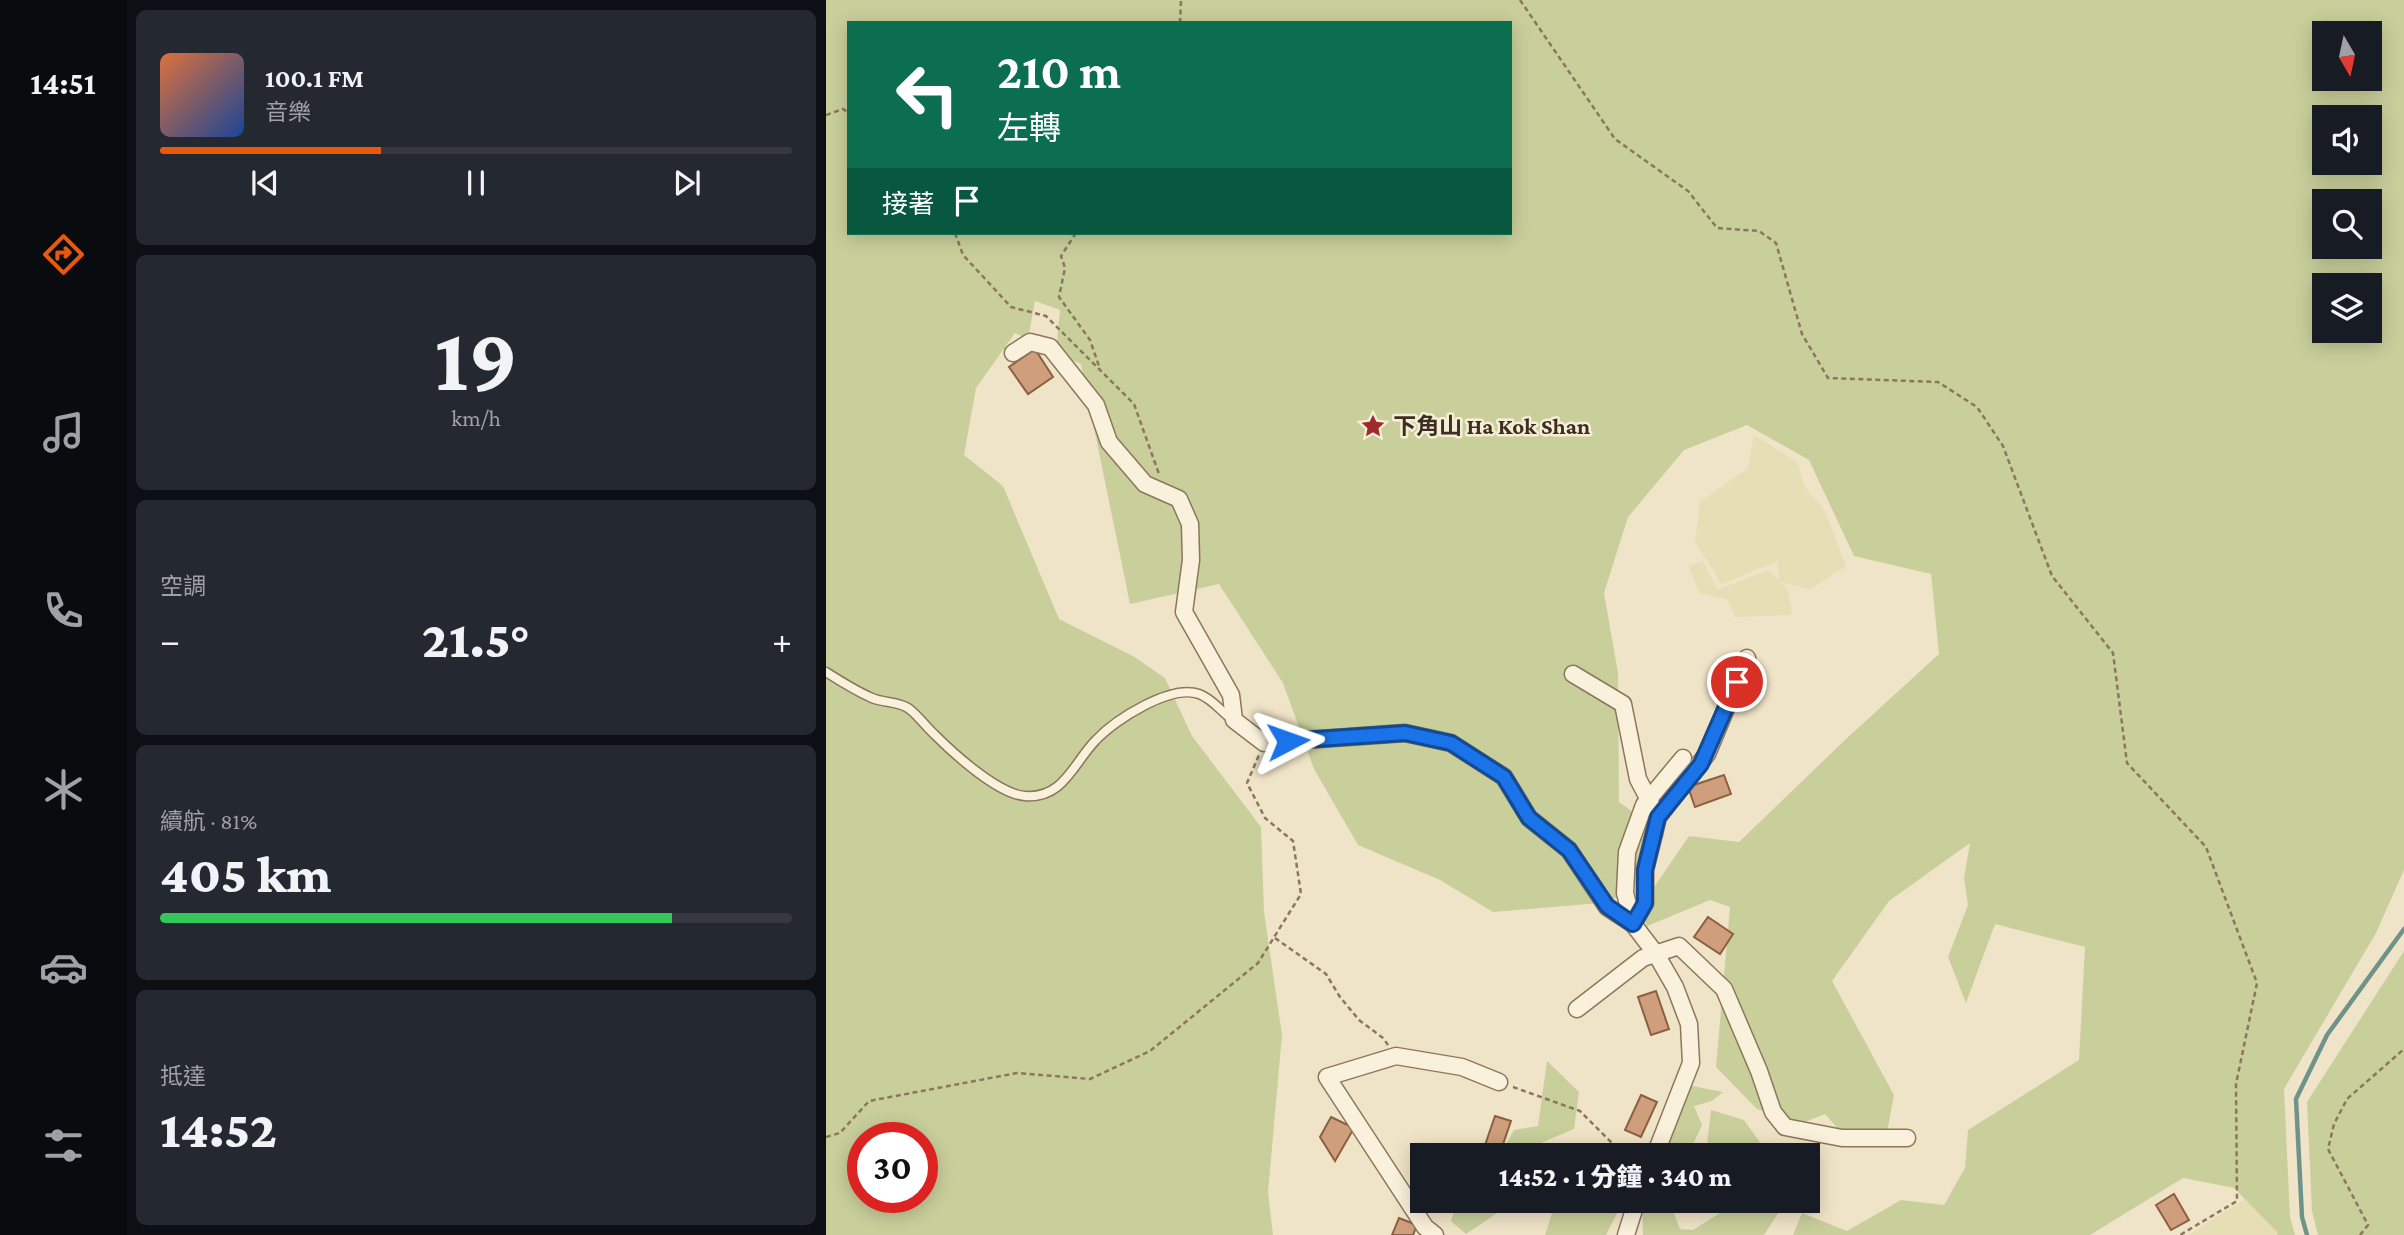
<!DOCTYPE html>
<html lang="zh-TW">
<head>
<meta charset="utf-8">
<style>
  :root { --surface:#171b24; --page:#242831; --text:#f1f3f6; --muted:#9ea1a6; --line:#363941; --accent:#ea580c }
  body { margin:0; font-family:"Crimson Pro","Noto Sans TC",serif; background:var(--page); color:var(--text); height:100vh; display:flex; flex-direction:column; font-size:26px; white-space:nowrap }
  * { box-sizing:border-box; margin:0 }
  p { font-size:23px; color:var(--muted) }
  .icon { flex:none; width:38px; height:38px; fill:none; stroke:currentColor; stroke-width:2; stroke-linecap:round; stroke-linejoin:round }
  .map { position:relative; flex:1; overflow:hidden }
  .panel { display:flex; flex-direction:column; gap:10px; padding:10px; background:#0d0f14; width:700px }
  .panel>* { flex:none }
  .hud { position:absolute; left:21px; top:21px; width:665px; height:214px; border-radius:0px; box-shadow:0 4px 18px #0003; background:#0b6e4f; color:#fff; overflow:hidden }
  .needle { width:46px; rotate:171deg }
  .fabs { position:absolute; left:1486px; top:21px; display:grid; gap:14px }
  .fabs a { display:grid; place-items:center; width:70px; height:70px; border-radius:0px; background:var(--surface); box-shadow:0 4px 18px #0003; font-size:35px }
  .speed { position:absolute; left:21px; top:1122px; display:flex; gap:14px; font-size:35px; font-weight:700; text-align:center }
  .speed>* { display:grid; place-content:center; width:91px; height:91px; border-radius:50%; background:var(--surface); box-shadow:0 4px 18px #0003; line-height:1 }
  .speed .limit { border:10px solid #d22; background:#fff; color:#111 }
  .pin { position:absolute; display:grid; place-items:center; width:60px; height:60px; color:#fff; margin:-30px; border:4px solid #fff; border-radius:50%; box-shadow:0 2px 7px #0007 }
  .me { position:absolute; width:77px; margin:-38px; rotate:86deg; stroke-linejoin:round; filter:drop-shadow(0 0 5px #0008) }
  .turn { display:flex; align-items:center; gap:24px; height:147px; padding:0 35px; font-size:32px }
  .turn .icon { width:91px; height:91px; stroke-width:2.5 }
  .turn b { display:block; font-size:49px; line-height:60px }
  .then { display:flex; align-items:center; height:66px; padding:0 35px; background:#0003; gap:14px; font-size:26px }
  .big { font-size:52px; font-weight:800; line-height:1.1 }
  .panel .card { flex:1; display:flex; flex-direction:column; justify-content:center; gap:10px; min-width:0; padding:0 24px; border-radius:10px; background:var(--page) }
  .panel .dial { align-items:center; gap:0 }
  .dial b { font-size:91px; line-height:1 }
  .song { display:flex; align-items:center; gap:21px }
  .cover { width:84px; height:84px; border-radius:10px; background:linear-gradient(135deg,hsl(20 70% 55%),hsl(220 70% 35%)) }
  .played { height:7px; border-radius:4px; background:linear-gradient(90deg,var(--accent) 35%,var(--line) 35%) }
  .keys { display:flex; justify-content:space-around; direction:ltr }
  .heat { display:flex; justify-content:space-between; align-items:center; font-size:38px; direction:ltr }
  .charge { height:10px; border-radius:5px; background:linear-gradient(90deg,#34c759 81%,var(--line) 0) }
  .trip { position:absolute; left:584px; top:1143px; width:410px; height:70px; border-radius:0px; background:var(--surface); box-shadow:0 4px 18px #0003; font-weight:800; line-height:70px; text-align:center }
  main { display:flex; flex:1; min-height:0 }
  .tab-bar { display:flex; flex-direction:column; width:126px; justify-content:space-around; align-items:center; background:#090b0e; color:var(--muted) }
  .tab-bar .icon { width:49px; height:49px }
  .tab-bar .active { color:var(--accent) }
  .tab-bar b { font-size:32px; color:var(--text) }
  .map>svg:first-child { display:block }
  .farmland { fill:#e6deb5 }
  .green { fill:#c9cf9b; fill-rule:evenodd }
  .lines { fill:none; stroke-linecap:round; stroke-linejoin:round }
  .stream { stroke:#6f938a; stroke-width:4.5 }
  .building { fill:#cf9f7d; stroke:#8d5f41; stroke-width:2 }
  .service-casing { stroke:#8d765c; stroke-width:11 }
  .minor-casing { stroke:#8d765c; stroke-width:19 }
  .path { stroke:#8d765c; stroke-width:2.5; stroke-dasharray:5 3.5; stroke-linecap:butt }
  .service { stroke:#faf1dc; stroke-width:8 }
  .minor { stroke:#faf1dc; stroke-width:16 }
  .route-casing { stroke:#114b97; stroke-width:18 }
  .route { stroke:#1a73e8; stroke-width:12 }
  .labels { text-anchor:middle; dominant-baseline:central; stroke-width:5; stroke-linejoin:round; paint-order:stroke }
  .poi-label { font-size:23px; font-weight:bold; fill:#3d2e20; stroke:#f7eed8; text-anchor:start }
</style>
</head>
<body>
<main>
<nav class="tab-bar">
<b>14:51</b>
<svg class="icon active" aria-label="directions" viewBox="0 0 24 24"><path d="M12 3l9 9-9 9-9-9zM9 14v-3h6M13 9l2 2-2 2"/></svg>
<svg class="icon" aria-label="music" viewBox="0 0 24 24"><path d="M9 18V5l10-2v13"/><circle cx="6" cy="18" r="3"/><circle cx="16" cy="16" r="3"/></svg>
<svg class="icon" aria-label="phone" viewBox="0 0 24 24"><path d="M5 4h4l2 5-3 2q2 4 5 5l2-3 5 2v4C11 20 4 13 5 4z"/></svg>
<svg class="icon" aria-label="climate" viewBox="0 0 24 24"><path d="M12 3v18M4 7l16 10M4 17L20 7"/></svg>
<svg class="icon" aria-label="car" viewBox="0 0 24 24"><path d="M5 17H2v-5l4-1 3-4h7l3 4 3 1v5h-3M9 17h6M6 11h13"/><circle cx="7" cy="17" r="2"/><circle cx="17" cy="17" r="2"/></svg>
<svg class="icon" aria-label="filters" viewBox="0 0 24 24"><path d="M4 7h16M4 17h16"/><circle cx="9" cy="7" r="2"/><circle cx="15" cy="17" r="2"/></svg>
</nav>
<section class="panel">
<div class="card">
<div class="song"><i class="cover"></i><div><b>100.1 FM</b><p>音樂</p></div></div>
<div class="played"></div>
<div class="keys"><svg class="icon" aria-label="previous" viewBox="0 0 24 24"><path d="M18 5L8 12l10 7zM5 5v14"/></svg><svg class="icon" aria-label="pause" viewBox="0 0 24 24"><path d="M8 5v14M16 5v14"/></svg><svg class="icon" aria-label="next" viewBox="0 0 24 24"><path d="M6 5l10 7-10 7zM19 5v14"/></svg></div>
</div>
<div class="card dial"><b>19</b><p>km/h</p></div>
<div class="card"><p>空調</p>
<div class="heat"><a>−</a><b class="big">21.5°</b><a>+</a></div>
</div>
<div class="card"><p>續航 · 81%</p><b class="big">405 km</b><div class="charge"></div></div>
<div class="card"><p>抵達</p><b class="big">14:52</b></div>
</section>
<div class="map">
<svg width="1578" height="1235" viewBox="0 0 1578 1235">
  <rect width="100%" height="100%" fill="#f0e4c8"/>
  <g class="farmland">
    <polygon points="928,435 971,462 979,487 999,511 1020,566 984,589 955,582 962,591 966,615 909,617 901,599 873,593 863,566 877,561 891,590 942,570 953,580 952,561 896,584 869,542 874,502 922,468"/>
    <polygon points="1419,1199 1451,1232 1452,1235 1362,1235"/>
  </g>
  <g class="green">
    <path d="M 0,0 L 1578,0 L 1578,870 L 1550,933 L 1458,1089 L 1464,1217 L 1469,1235 L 1452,1235 L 1451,1232 L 1408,1188 L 1357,1178 L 1264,1235 L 967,1235 L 976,1213 L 1021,1231 L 1075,1200 L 1118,1205 L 1139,1168 L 1142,1130 L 1253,1060 L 1259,947 L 1169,924 L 1140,1003 L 1122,957 L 1142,905 L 1138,878 L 1144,843 L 1063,901 L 1006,981 L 1068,1095 L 1059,1143 L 1021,1139 L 999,1114 L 976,1123 L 931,1109 L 890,1067 L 904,907 L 884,900 L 819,927 L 826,890 L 863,836 L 913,842 L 1020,739 L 1113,654 L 1105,574 L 1028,556 L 983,460 L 921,425 L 858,450 L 802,517 L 778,593 L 792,673 L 793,802 L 839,835 L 786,902 L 667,912 L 614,880 L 532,845 L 488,769 L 457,683 L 393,584 L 304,604 L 255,364 L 230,353 L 234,310 L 209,301 L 202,339 L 189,333 L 150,388 L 138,455 L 177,486 L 233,619 L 307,656 L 339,678 L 366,736 L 435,827 L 438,912 L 456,1035 L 442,1192 L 447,1235 L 0,1235 ZM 23,23 L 684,23 L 684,233 L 23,233 ZM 1498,33 L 1544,33 L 1544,79 L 1498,79 ZM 1498,117 L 1544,117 L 1544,163 L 1498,163 ZM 1498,201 L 1544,201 L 1544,247 L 1498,247 ZM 1498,285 L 1544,285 L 1544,331 L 1498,331 ZM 37,1138 L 96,1138 L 96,1197 L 37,1197 Z"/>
    <polygon points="1578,951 1578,1235 1492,1235 1486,1211 1481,1102"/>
    <polygon points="721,1061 753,1092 748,1129 717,1142 696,1155 674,1155 688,1130 712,1126"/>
    <polygon points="861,1085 897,1092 886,1101 868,1106 876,1125 862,1155 838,1155 847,1135"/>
    <polygon points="885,1110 918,1120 943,1155 899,1155 881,1144"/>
    <polygon points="631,1201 631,1200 678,1201 674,1211 640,1234 625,1221"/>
    <polygon points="730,1201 730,1200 797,1201 780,1235 719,1235"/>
    <polygon points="816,1201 850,1201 847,1211 854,1229 867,1230 913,1201 960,1201 938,1235 817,1235"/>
  </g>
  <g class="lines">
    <polyline class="stream" points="1481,1235 1476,1217 1470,1099 1501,1035 1578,929"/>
  </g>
  <g class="building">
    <polygon points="209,349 227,377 202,394 183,367"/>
    <polygon points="898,775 905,794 869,807 862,787"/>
    <polygon points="882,917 907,934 894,954 868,937"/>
    <polygon points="830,991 843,1029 825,1035 812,997"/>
    <polygon points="815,1095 831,1102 815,1137 799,1130"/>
    <polygon points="669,1116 685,1121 674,1153 658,1148"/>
    <polygon points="505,1117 528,1128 509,1161 494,1137"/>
    <polygon points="1348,1194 1363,1220 1345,1230 1330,1205"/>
    <polygon points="892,1200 908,1200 903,1208"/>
    <polygon points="573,1218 591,1225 587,1235 566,1235"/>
  </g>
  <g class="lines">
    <g class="service-casing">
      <path id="service" d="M 0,672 C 14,681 30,691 46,698 C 58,703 70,701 82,708 C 92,715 99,726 108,734 C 128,754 172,794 199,796 C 238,799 248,762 270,740 C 290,719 345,684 373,694 C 387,699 395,712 407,720"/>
    </g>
    <g class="minor-casing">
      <g id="minor">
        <polyline points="187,353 204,342 224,347 270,405 283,442 319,484 353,499 364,524 365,560 358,612 405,695 408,720 438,743 579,733 625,743 678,777 703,818 743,850 781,907 807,924 830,954 849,987 863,1024 865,1063 829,1155"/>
        <polyline points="747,674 797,704 812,779 826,806"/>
        <polyline points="807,924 819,903 819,870 832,817 881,754 921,658"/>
        <polyline points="807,924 799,893 801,852 818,805 857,758"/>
        <polyline points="751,1009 817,958 853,946 898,989 933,1071 947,1112 959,1127 1016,1138 1081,1138"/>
        <polyline points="609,1235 599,1227 501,1077 570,1056 636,1067 673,1082"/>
        <polyline points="800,1235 811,1200"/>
      </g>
    </g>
    <g class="path">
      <polyline points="694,0 789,139 862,191 891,228 933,231 950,243 976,334 1002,378 1112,382 1151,407 1177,446 1226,576 1287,653 1301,763 1380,847 1431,983 1410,1084 1411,1201 1354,1235"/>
      <polyline points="354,23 355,0"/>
      <polyline points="0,115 17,109 23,113"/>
      <polyline points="129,233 137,255 185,307 220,316 308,404 333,474"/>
      <polyline points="250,233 235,256 239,268 233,297 264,340 274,369"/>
      <polyline points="449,938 500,974 514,997 533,1020 557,1038 562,1045"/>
      <polyline points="687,1087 754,1111 790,1147 806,1155"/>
      <polyline points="0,1137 14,1133 43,1101 191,1073 264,1079 324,1051 432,963 475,894 467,841 439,818 421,783 433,755"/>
      <polyline points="1534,1235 1542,1225 1502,1149 1508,1124 1521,1099 1578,1049"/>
    </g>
    <use href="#service" class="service"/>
    <use href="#minor" class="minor"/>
  </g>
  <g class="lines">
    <g class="route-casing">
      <polyline id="route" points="462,741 579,733 625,743 678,777 703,818 743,850 781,906 807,924 819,903 819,870 832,817 875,764 911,682"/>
    </g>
    <use href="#route" class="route"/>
  </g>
  <defs>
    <g id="sight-bare" transform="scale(1.89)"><path d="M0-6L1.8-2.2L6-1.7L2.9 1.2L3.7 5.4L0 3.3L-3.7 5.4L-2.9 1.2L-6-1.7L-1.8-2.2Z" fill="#9e2a2b" stroke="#f7eed8" stroke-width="2.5" paint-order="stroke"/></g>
  </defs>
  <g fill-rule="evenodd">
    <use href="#sight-bare" x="547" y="426"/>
  </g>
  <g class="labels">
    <g class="poi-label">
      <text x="567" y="426">下角山 Ha Kok Shan</text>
    </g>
  </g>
</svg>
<div class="fabs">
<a><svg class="needle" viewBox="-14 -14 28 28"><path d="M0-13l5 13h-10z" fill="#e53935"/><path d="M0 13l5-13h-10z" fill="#9ea1a6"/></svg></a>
<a><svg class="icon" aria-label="sound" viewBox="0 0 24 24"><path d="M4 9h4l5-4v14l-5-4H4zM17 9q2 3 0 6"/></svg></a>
<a><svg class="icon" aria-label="search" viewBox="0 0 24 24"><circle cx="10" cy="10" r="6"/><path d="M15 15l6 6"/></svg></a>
<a><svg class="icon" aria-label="layers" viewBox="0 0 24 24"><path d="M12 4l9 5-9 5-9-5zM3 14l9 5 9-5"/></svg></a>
</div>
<div class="speed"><div class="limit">30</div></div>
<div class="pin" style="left:911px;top:682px;background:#d93025"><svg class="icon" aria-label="arrive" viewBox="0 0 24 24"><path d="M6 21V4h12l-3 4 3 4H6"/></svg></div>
<svg class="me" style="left:462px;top:741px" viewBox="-20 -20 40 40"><path d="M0-17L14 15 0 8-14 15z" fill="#1a73e8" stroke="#fff" stroke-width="4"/></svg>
<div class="trip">14:52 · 1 分鐘 · 340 m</div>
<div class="hud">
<div class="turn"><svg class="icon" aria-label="left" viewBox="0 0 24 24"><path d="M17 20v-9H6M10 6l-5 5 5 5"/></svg><div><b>210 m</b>左轉</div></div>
<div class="then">接著<svg class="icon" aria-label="arrive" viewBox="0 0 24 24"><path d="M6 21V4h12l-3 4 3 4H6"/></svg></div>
</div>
</div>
</main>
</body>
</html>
